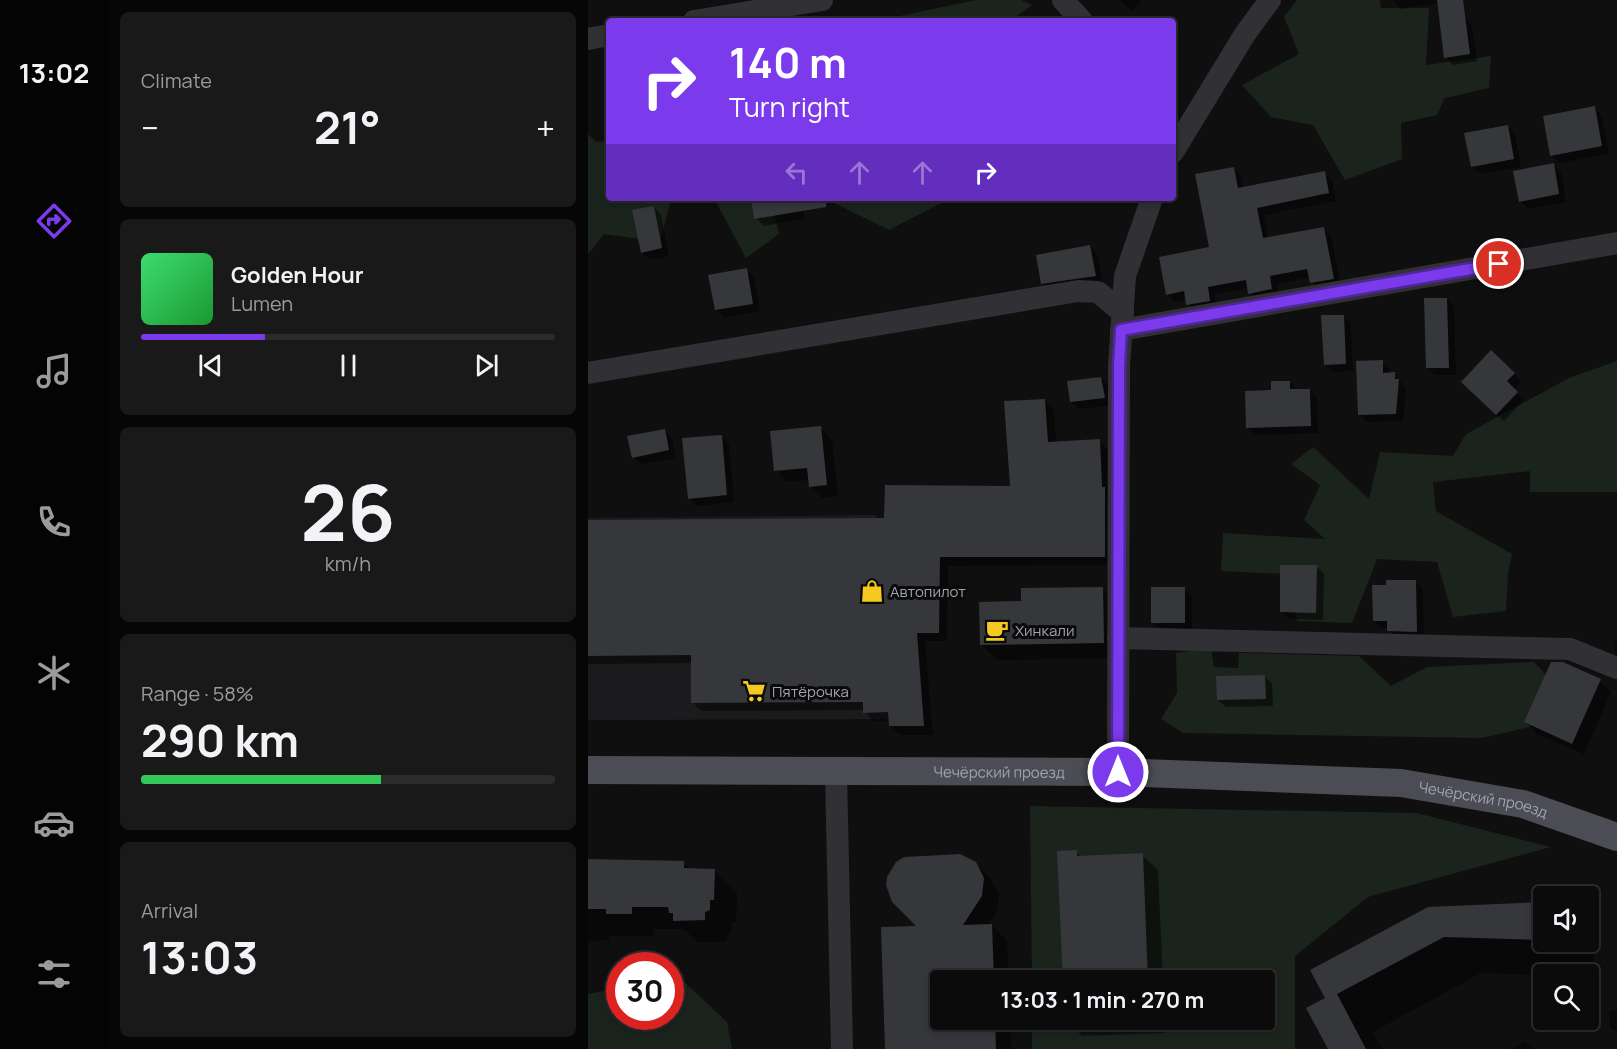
<!DOCTYPE html>
<html lang="en">
<head>
<meta charset="utf-8">
<style>
  :root { --surface:#0b0b0c; --page:#19191a; --text:#f1f3f6; --muted:#9a9b9d; --line:#2b2b2d; --accent:#7c3aed }
  body { margin:0; font-family:Manrope,sans-serif; background:var(--page); color:var(--text); height:100vh; display:flex; flex-direction:column; font-size:22px; white-space:nowrap }
  * { box-sizing:border-box; margin:0 }
  p { font-size:20px; color:var(--muted) }
  .icon { flex:none; width:33px; height:33px; fill:none; stroke:currentColor; stroke-width:2; stroke-linecap:round; stroke-linejoin:round }
  .map { position:relative; flex:1; overflow:hidden }
  .sheet { display:flex; flex-direction:column; gap:12px; padding:12px; background:#060607; width:480px }
  .sheet>* { flex:none }
  .guide { position:absolute; left:18px; top:18px; width:570px; height:183px; border-radius:6px; box-shadow:0 3px 9px #0003,0 0 0 2px var(--line); background:#7c3aed; color:#fff; overflow:hidden }
  .tools { position:absolute; left:945px; top:886px; display:grid; gap:12px }
  .tools a { display:grid; place-items:center; width:66px; height:66px; border-radius:6px; background:var(--surface); box-shadow:0 3px 9px #0003,0 0 0 2px var(--line); font-size:30px }
  .speed { position:absolute; left:18px; top:952px; display:flex; gap:12px; font-size:30px; font-weight:700; text-align:center }
  .speed>* { display:grid; place-content:center; width:78px; height:78px; border-radius:50%; background:var(--surface); box-shadow:0 3px 9px #0003,0 0 0 2px var(--line); line-height:1 }
  .speed .limit { border:9px solid #d22; background:#fff; color:#111 }
  .pin { position:absolute; display:grid; place-items:center; width:51px; height:51px; color:#fff; margin:-26px; border:3px solid #fff; border-radius:50%; box-shadow:0 2px 6px #0007 }
  .me { position:absolute; width:66px; margin:-33px; rotate:0deg; stroke-linejoin:round; filter:drop-shadow(0 0 4px #0008) }
  .turn { display:flex; align-items:center; gap:21px; height:126px; padding:0 24px; font-size:27px }
  .turn .icon { width:78px; height:78px; stroke-width:2.5 }
  .turn b { display:block; font-size:42px; line-height:51px }
  .lanes { display:flex; align-items:center; height:57px; padding:0 24px; background:#0003; justify-content:center; gap:30px; direction:ltr }
  .lanes .off { opacity:.35 }
  .big { font-size:45px; font-weight:700; line-height:1.1 }
  .sheet .widget { flex:1; display:flex; flex-direction:column; justify-content:center; gap:9px; min-width:0; padding:0 21px; border-radius:9px; background:var(--page) }
  .sheet .dial { align-items:center; gap:0 }
  .dial b { font-size:78px; line-height:1 }
  .song { display:flex; align-items:center; gap:18px }
  .cover { width:72px; height:72px; border-radius:9px; background:linear-gradient(135deg,hsl(140 70% 55%),hsl(130 70% 35%)) }
  .played { height:6px; border-radius:3px; background:linear-gradient(90deg,var(--accent) 30%,var(--line) 30%) }
  .keys { display:flex; justify-content:space-around; direction:ltr }
  .heat { display:flex; justify-content:space-between; align-items:center; font-size:33px; direction:ltr }
  .charge { height:9px; border-radius:4px; background:linear-gradient(90deg,#34c759 58%,var(--line) 0) }
  .trip { position:absolute; left:342px; top:970px; width:345px; height:60px; border-radius:6px; background:var(--surface); box-shadow:0 3px 9px #0003,0 0 0 2px var(--line); font-weight:700; line-height:60px; text-align:center }
  main { display:flex; flex:1; min-height:0 }
  .dock { display:flex; flex-direction:column; width:108px; justify-content:space-around; align-items:center; background:#040405; color:var(--muted) }
  .dock .icon { width:42px; height:42px }
  .dock .current { color:var(--accent) }
  .dock b { font-size:27px; color:var(--text) }
  .map>svg:first-child { display:block }
  .built { fill:#1b1b1d }
  .green { fill:#1b231d }
  .shadow { fill:#0007 }
  .building { fill:#36373b }
  .lines { fill:none; stroke-linecap:round; stroke-linejoin:round }
  .minor { stroke:#303035; stroke-width:22 }
  .major { stroke:#4c4c54; stroke-width:28 }
  .route-casing { stroke:#51269a; stroke-width:15 }
  .route { stroke:#7c3aed; stroke-width:10 }
  .labels { text-anchor:middle; dominant-baseline:central; stroke-width:6; stroke-linejoin:round; paint-order:stroke }
  .poi-label { font-size:15px; fill:#9fa3b2; stroke:#0a0a0b; text-anchor:start }
  .street-label { font-size:15px; fill:#9fa3b2; stroke:#0a0a0b }
</style>
</head>
<body>
<main>
<nav class="dock">
<b>13:02</b>
<svg class="icon current" aria-label="directions" viewBox="0 0 24 24"><path d="M12 3l9 9-9 9-9-9zM9 14v-3h6M13 9l2 2-2 2"/></svg>
<svg class="icon" aria-label="music" viewBox="0 0 24 24"><path d="M9 18V5l10-2v13"/><circle cx="6" cy="18" r="3"/><circle cx="16" cy="16" r="3"/></svg>
<svg class="icon" aria-label="phone" viewBox="0 0 24 24"><path d="M5 4h4l2 5-3 2q2 4 5 5l2-3 5 2v4C11 20 4 13 5 4z"/></svg>
<svg class="icon" aria-label="climate" viewBox="0 0 24 24"><path d="M12 3v18M4 7l16 10M4 17L20 7"/></svg>
<svg class="icon" aria-label="car" viewBox="0 0 24 24"><path d="M5 17H2v-5l4-1 3-4h7l3 4 3 1v5h-3M9 17h6M6 11h13"/><circle cx="7" cy="17" r="2"/><circle cx="17" cy="17" r="2"/></svg>
<svg class="icon" aria-label="filters" viewBox="0 0 24 24"><path d="M4 7h16M4 17h16"/><circle cx="9" cy="7" r="2"/><circle cx="15" cy="17" r="2"/></svg>
</nav>
<section class="sheet">
<div class="widget"><p>Climate</p>
<div class="heat"><a>−</a><b class="big">21°</b><a>+</a></div>
</div>
<div class="widget">
<div class="song"><i class="cover"></i><div><b>Golden Hour</b><p>Lumen</p></div></div>
<div class="played"></div>
<div class="keys"><svg class="icon" aria-label="previous" viewBox="0 0 24 24"><path d="M18 5L8 12l10 7zM5 5v14"/></svg><svg class="icon" aria-label="pause" viewBox="0 0 24 24"><path d="M8 5v14M16 5v14"/></svg><svg class="icon" aria-label="next" viewBox="0 0 24 24"><path d="M6 5l10 7-10 7zM19 5v14"/></svg></div>
</div>
<div class="widget dial"><b>26</b><p>km/h</p></div>
<div class="widget"><p>Range · 58%</p><b class="big">290 km</b><div class="charge"></div></div>
<div class="widget"><p>Arrival</p><b class="big">13:03</b></div>
</section>
<div class="map">
<svg width="1029" height="1049" viewBox="0 0 1029 1049">
  <rect width="100%" height="100%" fill="#0f0f10"/>
  <polygon class="built" points="288,515 304,719 0,720 0,518"/>
  <g class="green">
    <polygon points="388,0 433,0 444,5 422,21 288,21"/>
    <polygon points="709,0 792,0 793,8 841,8 838,65 903,56 901,88 857,98 849,115 813,123 814,159 757,180 725,125 683,117 654,85 711,54 696,17"/>
    <polygon points="0,134 8,142 21,140 21,198 83,198 72,242 16,234 0,254"/>
    <polygon points="126,198 182,198 191,234 158,258"/>
    <polygon points="236,198 363,198 301,230"/>
    <polygon points="1029,361 1029,492 942,492 942,471 845,482 848,511 924,554 920,573 918,611 865,617 849,562 789,559 764,623 709,621 696,574 633,571 635,533 737,539 716,520 732,485 703,464 725,447 781,499 792,452 865,456 878,434 981,378"/>
    <polygon points="623,648 626,667 650,668 651,653 771,656 803,686 839,667 946,662 967,684 954,724 894,738 595,733 573,719 589,693 588,653"/>
    <polygon points="442,806 829,813 963,847 780,897 707,956 707,1049 444,1049 444,1020 676,1020 676,981 444,981"/>
    <polygon points="92,978 139,1022 144,1049 0,1049 0,994 31,988 32,1017 82,1017 83,980"/>
  </g>
  <g class="shadow">
    <polygon points="532,0 553,0 544,11"/>
    <polygon points="805,0 856,0 856,2 813,9"/>
    <polygon points="877,18 884,26 889,61 865,65 858,57"/>
    <polygon points="1007,108 1014,116 1021,154 971,163 964,155"/>
    <polygon points="920,126 927,134 933,167 892,174 884,167"/>
    <polygon points="965,165 973,173 978,202 940,209 932,201"/>
    <polygon points="645,168 653,176 655,188 736,172 744,180 748,201 676,215 680,239 736,228 743,236 753,286 731,290 722,277 689,284 691,296 669,301 660,288 626,294 629,308 607,312 599,299 587,302 579,294 623,248"/>
    <polygon points="165,198 214,198 217,219 176,226 168,218"/>
    <polygon points="435,198 465,198 439,203"/>
    <polygon points="66,207 73,215 81,256 62,260 54,252"/>
    <polygon points="502,246 509,254 515,283 462,290 454,283"/>
    <polygon points="158,270 166,277 172,311 136,317 128,309"/>
    <polygon points="859,299 866,307 868,375 847,375 840,368"/>
    <polygon points="756,316 763,324 765,371 745,372 737,365"/>
    <polygon points="903,352 933,381 926,390 936,400 916,421 875,382"/>
    <polygon points="794,362 802,369 802,374 806,374 818,388 815,421 779,422 772,415"/>
    <polygon points="513,378 521,386 523,405 491,409 483,402"/>
    <polygon points="702,382 710,391 722,390 729,398 730,433 667,435 659,427 684,391"/>
    <polygon points="457,400 466,409 468,443 511,441 520,450 525,565 360,566 359,641 337,641 345,735 312,735 303,726 302,721 286,722 276,710 114,711 105,703 105,663 0,664 0,521 298,520 423,488"/>
    <polygon points="233,428 244,440 250,496 234,498 222,486 222,480 199,482 188,470"/>
    <polygon points="76,430 84,438 88,458 53,464 45,457"/>
    <polygon points="133,436 141,444 146,502 109,506 102,498"/>
    <polygon points="729,567 736,574 735,620 701,619 693,611"/>
    <polygon points="827,581 835,589 836,639 808,638 800,628 794,628 786,621 800,586"/>
    <polygon points="515,589 530,604 531,658 409,660 393,644 434,603"/>
    <polygon points="596,589 604,596 604,630 572,630 565,622"/>
    <polygon points="1029,637 1029,654 1026,651"/>
    <polygon points="677,677 684,684 685,706 638,707 630,700"/>
    <polygon points="1012,681 1023,692 996,754 949,734 938,722"/>
    <polygon points="488,852 493,857 554,855 570,870 575,981 477,981"/>
    <polygon points="372,855 387,863 403,879 411,895 409,911 400,925 404,925 419,941 421,981 352,981 352,1020 422,1020 423,1049 299,1049 331,928 301,894 299,885 309,863 325,856"/>
    <polygon points="0,861 95,863 102,870 126,870 149,893 148,922 144,922 143,932 139,934 138,942 109,942 96,929 66,929 66,936 21,936 21,940 0,941"/>
    <polygon points="956,904 956,942 1000,942 1000,934 1007,941 1004,977 893,973 785,1032 794,1049 741,1049 739,998 724,971"/>
    <polygon points="1021,1011 1029,1011 1029,1031 1022,1028"/>
    <polygon points="576,1020 577,1033 494,1036 479,1020"/>
    <polygon points="937,1042 944,1049 923,1049"/>
  </g>
  <g class="building">
    <polygon points="849,0 875,0 882,54 856,58"/>
    <polygon points="1007,106 1014,146 962,156 955,116"/>
    <polygon points="920,125 926,159 883,167 876,133"/>
    <polygon points="966,163 971,194 931,202 925,171"/>
    <polygon points="646,167 650,188 737,171 741,193 669,208 675,238 736,227 746,279 722,283 719,269 682,276 684,289 660,294 658,280 620,287 622,301 598,305 596,291 578,295 571,257 621,247 607,174"/>
    <polygon points="163,198 238,198 238,207 166,219"/>
    <polygon points="66,206 74,248 53,253 44,210"/>
    <polygon points="502,245 508,276 453,284 448,255"/>
    <polygon points="159,268 165,304 127,310 120,275"/>
    <polygon points="836,298 859,298 861,368 838,368"/>
    <polygon points="733,315 756,315 758,364 736,365"/>
    <polygon points="903,350 927,373 919,381 930,392 908,415 873,382"/>
    <polygon points="795,360 795,373 807,372 807,379 811,379 808,414 770,415 768,361"/>
    <polygon points="513,377 517,398 482,402 479,381"/>
    <polygon points="683,381 702,381 702,389 722,389 723,426 658,428 657,391 683,390"/>
    <polygon points="457,399 460,442 512,439 514,487 517,487 517,557 352,557 351,633 329,633 336,726 301,726 300,712 275,713 275,702 103,703 103,655 0,656 0,520 296,518 297,485 422,486 416,401"/>
    <polygon points="233,426 239,485 221,487 219,468 186,471 182,431"/>
    <polygon points="77,429 81,450 44,458 39,436"/>
    <polygon points="134,435 139,495 100,499 94,438"/>
    <polygon points="692,565 729,565 728,613 692,612"/>
    <polygon points="798,580 828,580 829,632 799,631 799,621 785,621 784,585 798,585"/>
    <polygon points="515,587 516,643 392,645 391,602 433,601 433,588"/>
    <rect x="563" y="587" width="34" height="36"/>
    <polygon points="963,662 975,662 1013,679 984,744 936,722"/>
    <polygon points="677,675 678,699 629,700 628,676"/>
    <polygon points="489,850 489,856 555,853 560,981 475,981 469,851"/>
    <polygon points="372,854 388,862 396,878 394,896 375,925 404,924 406,981 352,981 352,1020 407,1020 408,1049 297,1049 293,927 328,926 304,902 298,885 299,877 308,862 316,857"/>
    <polygon points="0,859 96,861 96,868 127,869 126,900 122,900 122,910 117,912 117,920 85,921 85,913 81,913 80,907 44,907 44,914 18,914 18,909 0,909"/>
    <polygon points="956,902 956,940 856,937 749,994 778,1049 740,1049 718,1008 737,998 722,970 840,907"/>
  </g>
  <g class="lines">
    <g class="minor">
      <polyline points="475,0 494,21"/>
      <polyline points="106,21 234,0"/>
      <polyline points="0,39 21,35"/>
      <polyline points="585,152 657,34 682,0"/>
      <polyline points="533,330 1029,243"/>
      <polyline points="0,373 490,291 510,292 535,313"/>
      <polyline points="530,638 982,649 1029,668"/>
      <polyline points="530,772 531,366 537,276 564,198"/>
      <polyline points="248,773 254,1049"/>
    </g>
    <path class="major" id="s1" d="M 0,770 L 530,772 L 813,783 L 935,804 L 1029,837"/>
  </g>
  <g class="lines">
    <g class="route-casing">
      <polyline id="route" points="530,772 531,366 533,330 911,264"/>
    </g>
    <use href="#route" class="route"/>
  </g>
  <defs>
    <g id="shop-bare" transform="scale(1.8)"><path d="M-5-2.5h2.3a2.7 3.5 0 0 1 5.4 0H5L5.5 6h-11ZM-1.5-2.5h3a1.5 2.3 0 0 0-3 0Z" fill="#f6c920" stroke="#0a0a0b" stroke-width="2.5" paint-order="stroke"/></g>
    <g id="cafe-bare" transform="scale(1.8)"><path d="M-5.5-4.5H6V0H3Q3 3.5 0 3.5H-2.5Q-5.5 3.5-5.5 0ZM3-3.2v2h1.7v-2ZM-6 4.5H4V6H-6Z" fill="#f6c920" stroke="#0a0a0b" stroke-width="2.5" paint-order="stroke"/></g>
    <g id="supermarket-bare" transform="scale(1.8)"><path d="M-6-5.5h2.5l.6 2H6L4.5 2H-2.5L-4.4-4H-6ZM-1.5 3.2a1.3 1.3 0 1 0 .1 0ZM3 3.2a1.3 1.3 0 1 0 .1 0Z" fill="#f6c920" stroke="#0a0a0b" stroke-width="2.5" paint-order="stroke"/></g>
  </defs>
  <g fill-rule="evenodd">
    <use href="#shop-bare" x="284" y="591"/>
    <use href="#cafe-bare" x="409" y="630"/>
    <use href="#supermarket-bare" x="166" y="691"/>
  </g>
  <g class="labels">
    <g class="poi-label">
      <text x="302" y="591">Автопилот</text>
      <text x="427" y="630">Хинкали</text>
      <text x="184" y="691">Пятёрочка</text>
    </g>
    <g class="street-label">
      <text stroke="none"><textPath href="#s1" startOffset="411">Чечёрский проезд</textPath></text>
      <text stroke="none"><textPath href="#s1" startOffset="897">Чечёрский проезд</textPath></text>
    </g>
  </g>
</svg>
<div class="tools">
<a><svg class="icon" aria-label="sound" viewBox="0 0 24 24"><path d="M4 9h4l5-4v14l-5-4H4zM17 9q2 3 0 6"/></svg></a>
<a><svg class="icon" aria-label="search" viewBox="0 0 24 24"><circle cx="10" cy="10" r="6"/><path d="M15 15l6 6"/></svg></a>
</div>
<div class="speed"><div class="limit">30</div></div>
<div class="pin" style="left:911px;top:264px;background:#d93025"><svg class="icon" aria-label="arrive" viewBox="0 0 24 24"><path d="M6 21V4h12l-3 4 3 4H6"/></svg></div>
<svg class="me" style="left:530px;top:772px" viewBox="-20 -20 40 40"><circle r="17" fill="#7c3aed" stroke="#fff" stroke-width="3"/><path d="M0-11L8 9 0 5-8 9z" fill="#fff"/></svg>
<div class="trip">13:03 · 1 min · 270 m</div>
<div class="guide">
<div class="turn"><svg class="icon" aria-label="right" viewBox="0 0 24 24"><path d="M7 20v-9h11M14 6l5 5-5 5"/></svg><div><b>140 m</b>Turn right</div></div>
<div class="lanes"><svg class="icon off" aria-label="left" viewBox="0 0 24 24"><path d="M17 20v-9H6M10 6l-5 5 5 5"/></svg><svg class="icon off" aria-label="ahead" viewBox="0 0 24 24"><path d="M12 20V5M6 11l6-6 6 6"/></svg><svg class="icon off" aria-label="ahead" viewBox="0 0 24 24"><path d="M12 20V5M6 11l6-6 6 6"/></svg><svg class="icon" aria-label="right" viewBox="0 0 24 24"><path d="M7 20v-9h11M14 6l5 5-5 5"/></svg></div>
</div>
</div>
</main>
</body>
</html>
